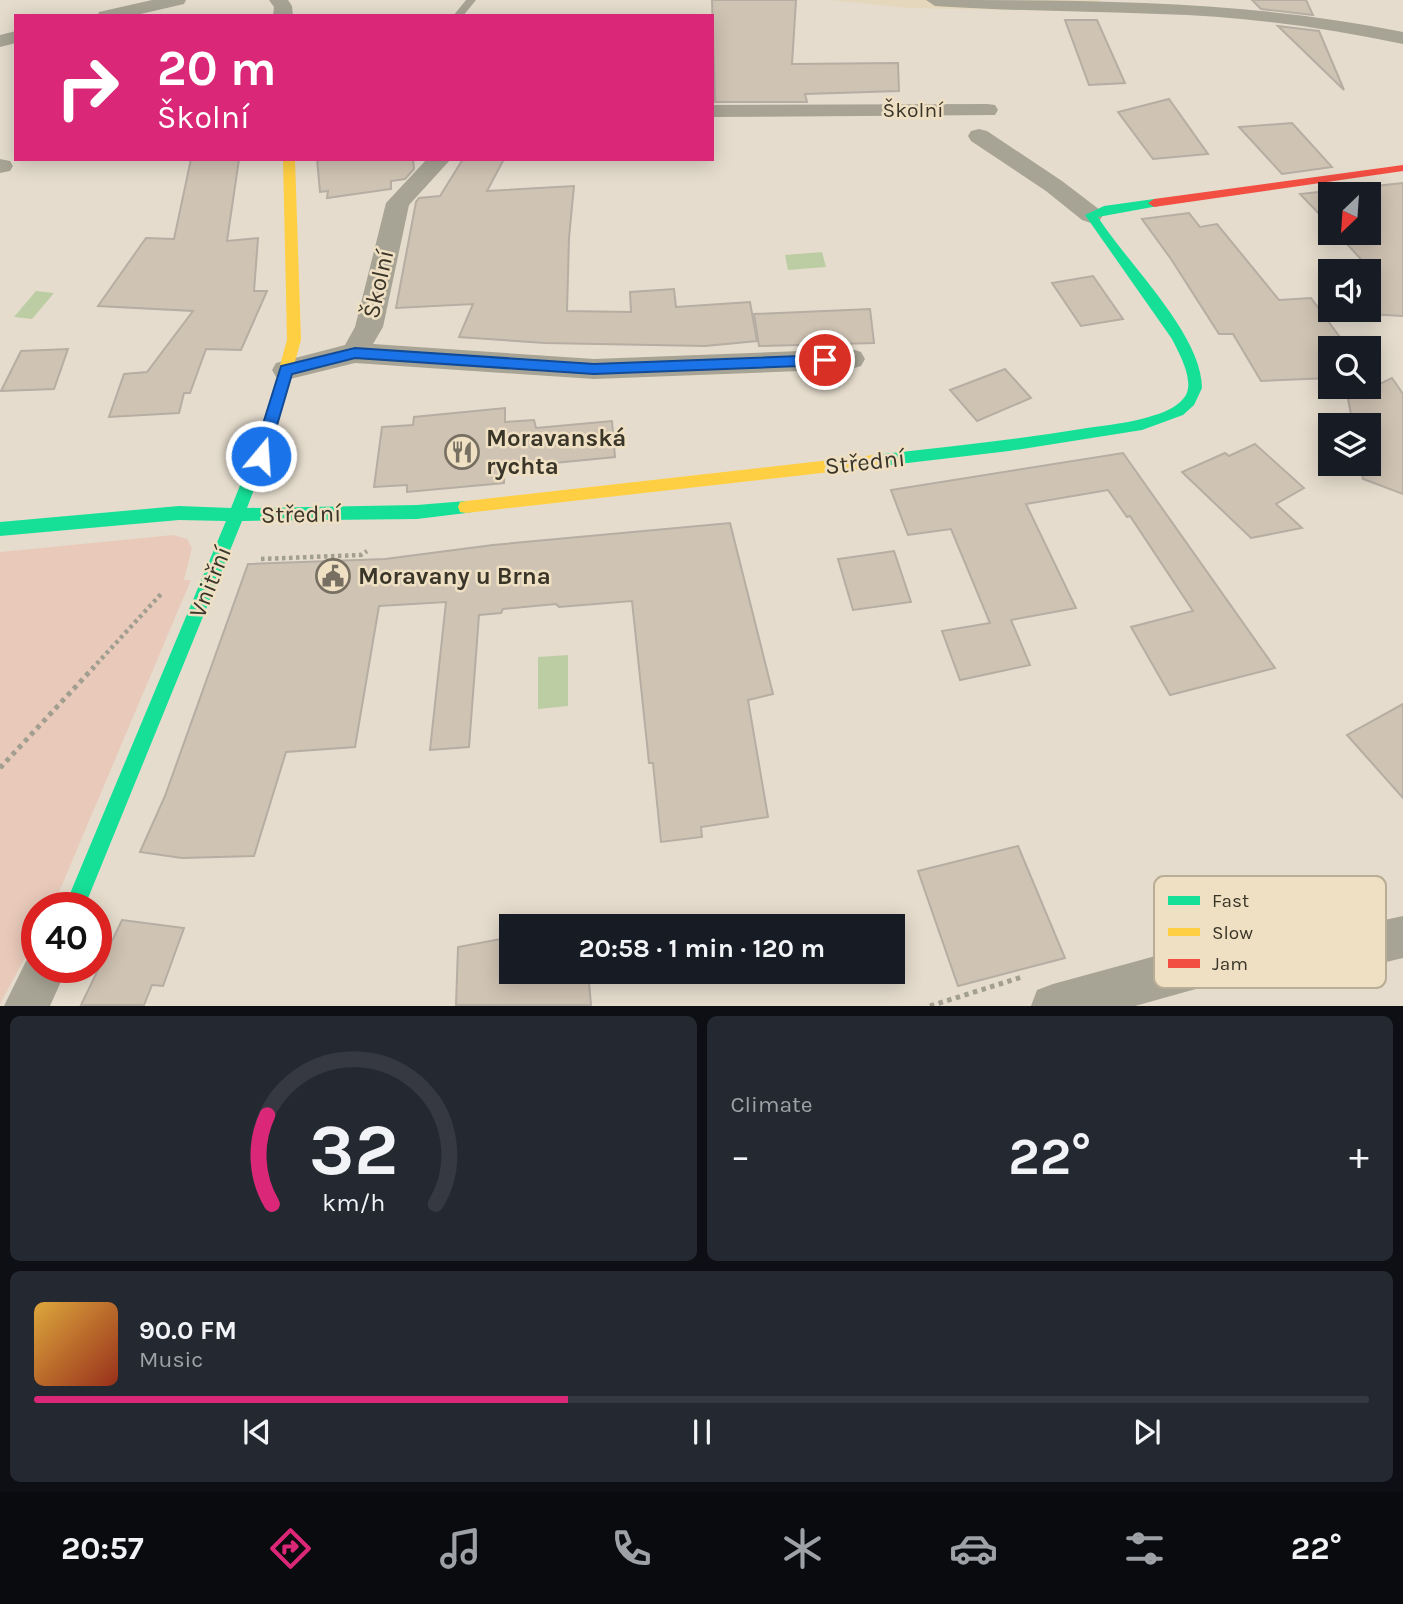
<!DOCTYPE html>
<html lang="en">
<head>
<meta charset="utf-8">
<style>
  :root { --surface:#171b24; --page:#242831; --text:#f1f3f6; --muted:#9ea1a6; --line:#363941; --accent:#db2777 }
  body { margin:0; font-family:Karla,sans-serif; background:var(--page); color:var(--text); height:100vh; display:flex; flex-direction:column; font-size:26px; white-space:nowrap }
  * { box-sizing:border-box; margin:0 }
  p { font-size:23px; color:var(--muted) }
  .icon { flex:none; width:38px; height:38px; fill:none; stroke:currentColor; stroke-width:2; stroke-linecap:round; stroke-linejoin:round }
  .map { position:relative; height:1006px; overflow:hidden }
  .details { display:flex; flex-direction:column; gap:10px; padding:10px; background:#0d0f14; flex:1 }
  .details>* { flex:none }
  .hud { position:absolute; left:14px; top:14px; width:700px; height:147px; border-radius:0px; box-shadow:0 4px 18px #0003; background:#db2777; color:#fff; overflow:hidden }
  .needle { width:46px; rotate:205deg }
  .buttons { position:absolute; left:1318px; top:182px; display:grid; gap:14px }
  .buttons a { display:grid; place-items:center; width:63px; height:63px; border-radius:0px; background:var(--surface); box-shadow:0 4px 18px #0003; font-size:35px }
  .speed { position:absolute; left:21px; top:892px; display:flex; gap:14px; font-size:35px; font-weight:700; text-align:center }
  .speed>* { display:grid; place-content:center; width:91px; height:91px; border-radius:50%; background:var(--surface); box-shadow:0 4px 18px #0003; line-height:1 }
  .speed .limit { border:10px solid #d22; background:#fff; color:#111 }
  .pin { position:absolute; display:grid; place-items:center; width:60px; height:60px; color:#fff; margin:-30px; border:4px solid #fff; border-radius:50%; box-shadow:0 2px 7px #0007 }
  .me { position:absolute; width:77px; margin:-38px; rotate:18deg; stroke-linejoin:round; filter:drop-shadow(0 0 5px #0008) }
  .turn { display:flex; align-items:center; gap:24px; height:147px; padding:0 28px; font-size:32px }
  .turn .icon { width:91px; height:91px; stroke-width:2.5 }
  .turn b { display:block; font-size:49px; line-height:60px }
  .big { font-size:52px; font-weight:700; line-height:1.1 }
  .details .tile { flex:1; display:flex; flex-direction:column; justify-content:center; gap:10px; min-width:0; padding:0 24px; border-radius:10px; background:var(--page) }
  .details .dial { align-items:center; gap:0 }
  .dial svg { height:182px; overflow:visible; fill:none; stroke:var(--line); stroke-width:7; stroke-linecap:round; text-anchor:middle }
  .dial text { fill:var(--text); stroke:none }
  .song { display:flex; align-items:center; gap:21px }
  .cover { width:84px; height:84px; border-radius:10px; background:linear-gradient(135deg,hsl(40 70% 55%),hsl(10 70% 35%)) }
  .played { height:7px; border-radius:4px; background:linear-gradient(90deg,var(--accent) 40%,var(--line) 40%) }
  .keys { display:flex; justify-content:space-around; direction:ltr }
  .heat { display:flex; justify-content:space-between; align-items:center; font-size:38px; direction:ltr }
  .details .tiles { flex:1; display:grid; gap:10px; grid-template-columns:1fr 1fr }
  .tile:last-child { grid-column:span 2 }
  .trip { position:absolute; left:499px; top:914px; width:406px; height:70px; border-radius:0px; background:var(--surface); box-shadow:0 4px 18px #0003; font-weight:700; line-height:70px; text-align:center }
  .tabs { display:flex; height:112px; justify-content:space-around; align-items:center; background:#090b0e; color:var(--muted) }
  .tabs .icon { width:49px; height:49px }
  .tabs .active { color:var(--accent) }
  .tabs b { font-size:32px; color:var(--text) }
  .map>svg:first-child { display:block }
  .built { fill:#e5d7bc }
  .green { fill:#e9caba }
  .water { fill:#bccda4 }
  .building { fill:#cfc3b3; stroke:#b6ada3; stroke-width:2 }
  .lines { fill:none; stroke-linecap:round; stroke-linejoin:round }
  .path-far1 { stroke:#a29f91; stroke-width:4.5; stroke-dasharray:3.5 3.5; stroke-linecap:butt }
  .path { stroke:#a29f91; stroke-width:5; stroke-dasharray:4.5 4.5; stroke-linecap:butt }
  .lane { fill:#a7a495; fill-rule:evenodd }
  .street { fill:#a7a495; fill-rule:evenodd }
  .fast { fill:#16e098; fill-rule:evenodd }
  .slow { fill:#ffcf43; fill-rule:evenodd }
  .jam { fill:#f24e42; fill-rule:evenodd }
  .route { fill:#1a73e8; stroke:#114b97; stroke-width:2 }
  .labels { text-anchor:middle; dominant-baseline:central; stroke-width:5; stroke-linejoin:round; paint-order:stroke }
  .far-street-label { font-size:21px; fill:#3a3529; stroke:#efe0c3 }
  .street-label { font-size:24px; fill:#3a3529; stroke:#efe0c3 }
  .poi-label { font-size:24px; font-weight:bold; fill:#3a3529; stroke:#efe0c3; text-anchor:start }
  .key { fill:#efe0c3; stroke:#b9ad95; stroke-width:2 }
  .key-label { font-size:19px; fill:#3a3529 }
</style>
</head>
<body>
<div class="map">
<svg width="1403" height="1006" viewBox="0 0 1403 1006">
  <rect width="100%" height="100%" fill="#e5dccd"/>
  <polygon class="built" points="831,0 1099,0 1112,12 908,8"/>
  <polygon class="green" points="173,535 187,539 192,548 184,580 191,580 62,885 50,908 37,908 37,935 0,1004 0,552"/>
  <g class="water">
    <polygon points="822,252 826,267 788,270 785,255"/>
    <polygon points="36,291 54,293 32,319 14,317"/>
    <polygon points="568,655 568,706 538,709 538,657"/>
  </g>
  <g class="building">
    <polygon points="712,0 796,0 792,64 898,63 899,91 805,94 807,102 715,102"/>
    <polygon points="1252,0 1306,0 1313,15 1261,9"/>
    <polygon points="1065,20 1097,20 1125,83 1089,85"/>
    <polygon points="1278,26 1319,31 1344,90"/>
    <polygon points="1169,99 1208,154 1153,159 1118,112"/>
    <polygon points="1292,123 1332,167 1282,174 1239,127"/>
    <polygon points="191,159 239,159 227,241 258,238 254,291 267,291 241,350 206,349 190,393 184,393 179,413 109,417 124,374 147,372 193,311 98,306 146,238 174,239"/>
    <polygon points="317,159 413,159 414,169 405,179 391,181 391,189 327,198 328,191 320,192"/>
    <polygon points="463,159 504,159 487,191 574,186 569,238 567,311 631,312 630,292 674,289 676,307 750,302 757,341 705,346 545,343 459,337 473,304 396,308 416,202 419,198 440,196"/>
    <polygon points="1403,183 1403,316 1368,314 1368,267 1337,233 1368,233 1368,194 1330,194 1330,225 1300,194"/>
    <polygon points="1189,213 1200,227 1217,224 1279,300 1311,298 1348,348 1330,348 1330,378 1261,381 1233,334 1219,334 1171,259 1142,219"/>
    <polygon points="1093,276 1123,319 1081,326 1052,283"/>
    <polygon points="870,309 874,343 759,346 754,314"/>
    <polygon points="68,349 54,389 1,391 21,351"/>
    <polygon points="1005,369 1031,398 977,421 950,390"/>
    <polygon points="1392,378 1403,394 1403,494 1363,479 1360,464 1368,464 1368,425 1353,425 1348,399"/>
    <polygon points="505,408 505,422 534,420 536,428 612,421 615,457 504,468 504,483 407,492 407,485 374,487 382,427 413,425 414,417"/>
    <polygon points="1255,444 1304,488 1276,504 1302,528 1251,538 1182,472 1225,453 1229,456"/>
    <polygon points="1123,453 1275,668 1170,695 1131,627 1193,611 1130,516 1127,517 1108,490 1026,504 1076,608 1011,620 1030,665 960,680 942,631 990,623 951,529 908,535 891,490"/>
    <polygon points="730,523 773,694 748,700 768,817 701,827 702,837 661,842 653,763 649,763 632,601 559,607 556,604 503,609 501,613 479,615 469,747 430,750 446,602 379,606 355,747 286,752 254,856 182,858 140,852 165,796 248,564 385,559 493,545"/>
    <polygon points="894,551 911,602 853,610 838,559"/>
    <polygon points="1403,704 1403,798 1347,735"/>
    <polygon points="1018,846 1065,958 958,986 918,871"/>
    <polygon points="122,920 184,928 163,986 152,985 144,1005 81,1005"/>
    <polygon points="511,937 511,971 588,971 591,1005 456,1005 458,947"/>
  </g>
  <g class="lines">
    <g class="path-far1">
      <polyline points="261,559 361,555 367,551"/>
      <polyline points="92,669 161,594"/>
    </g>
    <g class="path">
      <polyline points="0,768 94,667"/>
      <polyline points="930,1006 1022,977"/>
    </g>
    <polygon class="lane" points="466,0 476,0 463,16 453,16"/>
    <g class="street">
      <polygon points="152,0 186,0 184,4 132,16 97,16 99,12"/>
      <polygon points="269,0 288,0 292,6 293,16 273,16 274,7"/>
      <path d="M 926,0 C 1085,0 1246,0 1403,32 L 1403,44 C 1323,27 1241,16 1159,14 C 1084,11 1010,11 935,6 Z"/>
      <polygon points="16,31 16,43 0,47 0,35"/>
      <polygon points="987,104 995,105 998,110 995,115 712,117 712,105"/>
      <polygon points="979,129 987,131 1062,181 1100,210 1103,215 1100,220 1091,223 1082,220 1046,191 971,141 968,136 971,131"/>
      <polygon points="0,159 10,161 13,166 10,171 0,173"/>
      <polygon points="427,159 451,159 409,205 383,327 373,344 594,359 851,349 861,352 865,359 861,366 851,369 594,379 355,363 286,380 276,377 272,370 276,363 345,345 355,327 386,203"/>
      <polygon points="1403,916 1403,958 1323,977 1203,987 1135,1006 1031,1006 1037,990 1053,984 1203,943 1323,933"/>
      <polygon points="37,950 37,968 67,968 50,1006 4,1006 30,953"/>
    </g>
    <g class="fast">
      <path d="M 1154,199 L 1160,203 L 1158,206 L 1098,217 C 1127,263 1202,334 1202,388 L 1194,405 L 1183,415 L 1142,430 L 1009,451 L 874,467 L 869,465 L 866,461 L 869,457 L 874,455 C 943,447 1013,440 1081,429 C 1106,425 1132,423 1155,415 C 1166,412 1180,405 1186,395 C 1194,379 1179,353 1172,339 L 1085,215 L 1104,206 Z"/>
      <polygon points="268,427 275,433 247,508 417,505 466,501 472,502 474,507 472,512 466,513 417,519 242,521 84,908 64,908 226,521 179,520 0,536 0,522 179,506 231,508 261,433"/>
    </g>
    <g class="slow">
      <polygon points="283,159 295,159 301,340 275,433 268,439 261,433 287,340"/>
      <polygon points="874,455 882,461 874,467 466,513 460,512 458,507 460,502 466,501"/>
    </g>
    <polygon class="jam" points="1403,165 1403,171 1154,207 1148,203 1154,199"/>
  </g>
  <polygon class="route" points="355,348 594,364 825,355 833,360 825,365 594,374 355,358 292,374 268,456 261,462 255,460 253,456 281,366"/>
  <defs>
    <g id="restaurant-ring" transform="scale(1.75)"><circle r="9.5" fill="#efe0c3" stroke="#766f62" stroke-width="1.5"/><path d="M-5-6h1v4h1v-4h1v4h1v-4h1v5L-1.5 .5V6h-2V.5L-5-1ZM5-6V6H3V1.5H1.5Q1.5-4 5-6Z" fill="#766f62"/></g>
    <g id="civic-ring" transform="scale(1.75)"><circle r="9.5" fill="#efe0c3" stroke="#766f62" stroke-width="1.5"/><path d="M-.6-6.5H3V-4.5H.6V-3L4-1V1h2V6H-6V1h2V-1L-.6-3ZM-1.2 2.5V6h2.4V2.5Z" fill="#766f62"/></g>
  </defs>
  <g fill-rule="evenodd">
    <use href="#restaurant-ring" x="462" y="452"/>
    <use href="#civic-ring" x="333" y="576"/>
  </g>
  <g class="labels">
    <g class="far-street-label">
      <text x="913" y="110">Školní</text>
    </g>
    <g class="street-label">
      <text transform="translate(378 284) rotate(-77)">Školní</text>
      <text transform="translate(865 462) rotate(-6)">Střední</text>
      <text transform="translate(301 514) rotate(-1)">Střední</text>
      <text transform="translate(210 582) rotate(-68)">Vnitřní</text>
    </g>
    <g class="poi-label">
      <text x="486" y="438">Moravanská<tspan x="486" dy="28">rychta</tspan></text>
      <text x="358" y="576">Moravany u Brna</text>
    </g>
  </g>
  <rect x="1154" y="876" width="232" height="112" rx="10" class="key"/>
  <rect x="1168" y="896" width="32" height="9" fill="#16e098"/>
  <rect x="1168" y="928" width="32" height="8" fill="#ffcf43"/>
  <rect x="1168" y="959" width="32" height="9" fill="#f24e42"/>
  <g class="key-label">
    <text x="1212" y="907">Fast</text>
    <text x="1212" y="939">Slow</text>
    <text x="1212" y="970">Jam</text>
  </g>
</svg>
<div class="buttons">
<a><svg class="needle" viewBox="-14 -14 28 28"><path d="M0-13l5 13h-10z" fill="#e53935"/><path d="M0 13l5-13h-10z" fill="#9ea1a6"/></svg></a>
<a><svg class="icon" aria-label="sound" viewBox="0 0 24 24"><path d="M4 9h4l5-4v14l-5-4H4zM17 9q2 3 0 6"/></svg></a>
<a><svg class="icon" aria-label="search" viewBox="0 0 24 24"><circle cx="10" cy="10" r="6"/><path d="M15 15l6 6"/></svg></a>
<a><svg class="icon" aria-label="layers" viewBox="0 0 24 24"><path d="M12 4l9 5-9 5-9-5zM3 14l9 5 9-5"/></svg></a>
</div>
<div class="speed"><div class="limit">40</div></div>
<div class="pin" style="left:825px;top:360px;background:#d93025"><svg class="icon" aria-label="arrive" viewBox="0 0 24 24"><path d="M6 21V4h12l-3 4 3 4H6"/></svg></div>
<svg class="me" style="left:261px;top:456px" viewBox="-20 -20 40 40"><circle r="17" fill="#1a73e8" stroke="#fff" stroke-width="3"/><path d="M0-11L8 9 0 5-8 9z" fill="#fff"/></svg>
<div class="trip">20:58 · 1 min · 120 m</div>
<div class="hud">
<div class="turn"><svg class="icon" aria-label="right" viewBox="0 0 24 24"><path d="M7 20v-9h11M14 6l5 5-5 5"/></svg><div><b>20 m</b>Školní</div></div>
</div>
</div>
<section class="details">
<div class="tiles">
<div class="tile dial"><svg viewBox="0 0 100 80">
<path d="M14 69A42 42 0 1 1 86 69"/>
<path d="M14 69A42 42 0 0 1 12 30" stroke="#db2777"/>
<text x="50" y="56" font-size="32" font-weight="700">32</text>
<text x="50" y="72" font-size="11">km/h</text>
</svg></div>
<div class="tile"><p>Climate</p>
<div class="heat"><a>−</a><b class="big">22°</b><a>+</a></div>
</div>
<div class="tile">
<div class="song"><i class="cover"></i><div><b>90.0 FM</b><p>Music</p></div></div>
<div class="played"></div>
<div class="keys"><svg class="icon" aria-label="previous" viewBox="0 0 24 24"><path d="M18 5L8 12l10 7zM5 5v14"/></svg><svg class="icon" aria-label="pause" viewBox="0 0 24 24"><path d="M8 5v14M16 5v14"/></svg><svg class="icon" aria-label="next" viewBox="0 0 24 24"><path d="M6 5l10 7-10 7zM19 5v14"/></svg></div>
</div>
</div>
</section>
<nav class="tabs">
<b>20:57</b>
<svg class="icon active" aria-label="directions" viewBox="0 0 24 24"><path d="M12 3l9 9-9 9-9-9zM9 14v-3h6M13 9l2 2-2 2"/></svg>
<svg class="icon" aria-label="music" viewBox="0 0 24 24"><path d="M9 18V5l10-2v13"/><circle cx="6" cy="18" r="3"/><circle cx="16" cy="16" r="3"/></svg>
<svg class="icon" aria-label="phone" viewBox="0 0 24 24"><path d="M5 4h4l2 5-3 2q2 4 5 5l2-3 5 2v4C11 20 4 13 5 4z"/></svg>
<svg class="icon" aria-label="climate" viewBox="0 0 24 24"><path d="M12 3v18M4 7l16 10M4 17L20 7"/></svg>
<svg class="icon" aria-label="car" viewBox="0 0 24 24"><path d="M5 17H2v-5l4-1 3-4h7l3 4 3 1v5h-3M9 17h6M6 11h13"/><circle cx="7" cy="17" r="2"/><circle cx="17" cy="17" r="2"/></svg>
<svg class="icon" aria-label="filters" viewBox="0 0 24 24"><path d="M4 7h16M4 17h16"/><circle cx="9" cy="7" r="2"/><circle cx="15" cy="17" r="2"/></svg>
<b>22°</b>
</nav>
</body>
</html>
